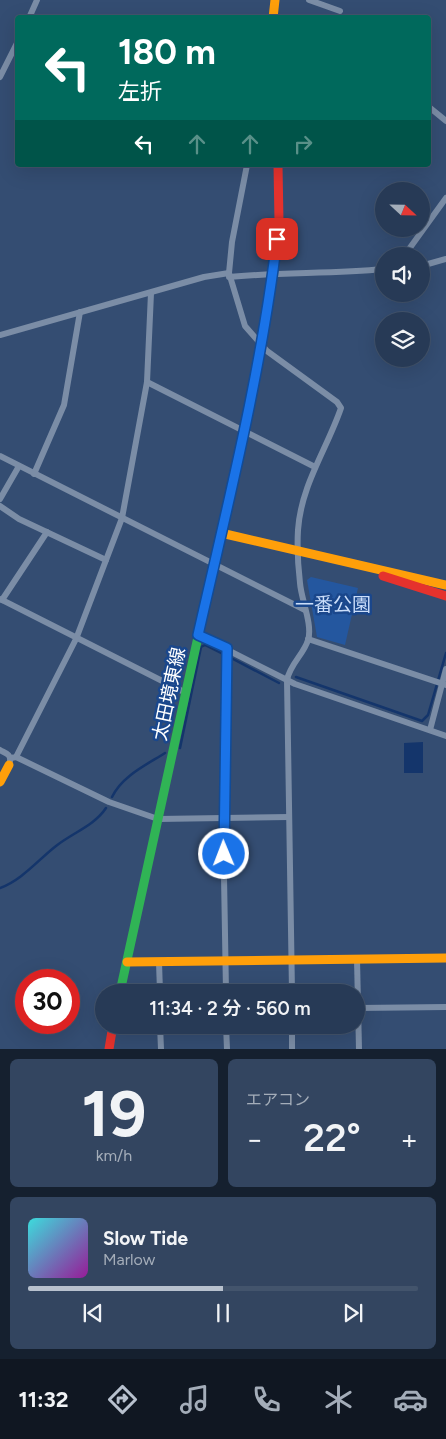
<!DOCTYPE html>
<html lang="ja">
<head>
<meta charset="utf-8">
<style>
  :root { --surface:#273a56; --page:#334560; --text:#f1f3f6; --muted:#a4adb9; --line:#43546c; --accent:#b8c1ce }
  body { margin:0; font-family:Figtree,"Noto Sans JP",sans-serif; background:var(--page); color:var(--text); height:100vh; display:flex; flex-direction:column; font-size:19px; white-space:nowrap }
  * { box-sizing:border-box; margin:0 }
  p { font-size:16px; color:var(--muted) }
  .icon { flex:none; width:28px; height:28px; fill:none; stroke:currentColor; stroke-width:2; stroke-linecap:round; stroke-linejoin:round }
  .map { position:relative; height:1049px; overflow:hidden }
  .drawer { display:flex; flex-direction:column; gap:10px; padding:10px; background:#15202f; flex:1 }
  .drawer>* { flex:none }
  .guide { position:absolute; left:15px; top:15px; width:416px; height:152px; border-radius:5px; box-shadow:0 5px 20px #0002,0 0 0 1px var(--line); background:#00695c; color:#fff; overflow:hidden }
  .needle { width:32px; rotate:112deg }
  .controls { position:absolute; left:375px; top:182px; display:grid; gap:10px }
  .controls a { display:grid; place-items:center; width:55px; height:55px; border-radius:50%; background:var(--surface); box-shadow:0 5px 20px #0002,0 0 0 1px var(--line); font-size:25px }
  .speed { position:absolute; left:15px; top:969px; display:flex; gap:10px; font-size:25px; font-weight:700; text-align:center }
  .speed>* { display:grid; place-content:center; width:65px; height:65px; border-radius:50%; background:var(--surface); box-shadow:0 5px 20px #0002,0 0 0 1px var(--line); line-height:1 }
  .speed .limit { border:8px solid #d22; background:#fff; color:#111 }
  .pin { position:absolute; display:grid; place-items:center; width:42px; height:42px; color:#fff; margin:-21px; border-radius:10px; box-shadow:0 2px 8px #0006 }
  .me { position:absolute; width:55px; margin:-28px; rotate:359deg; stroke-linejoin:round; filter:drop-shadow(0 0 4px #0008) }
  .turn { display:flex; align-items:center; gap:18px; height:105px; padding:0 20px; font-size:22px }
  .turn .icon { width:65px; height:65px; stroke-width:2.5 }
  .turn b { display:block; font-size:35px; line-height:42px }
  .lanes { display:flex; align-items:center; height:48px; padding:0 20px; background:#0003; justify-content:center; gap:25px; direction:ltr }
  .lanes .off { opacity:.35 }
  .big { font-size:38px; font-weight:600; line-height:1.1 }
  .drawer .card { flex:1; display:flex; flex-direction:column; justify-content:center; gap:8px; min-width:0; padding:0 18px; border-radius:8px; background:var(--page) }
  .drawer .dial { align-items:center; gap:0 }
  .dial b { font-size:65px; line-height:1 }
  .song { display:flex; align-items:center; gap:15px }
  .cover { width:60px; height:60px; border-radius:8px; background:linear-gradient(135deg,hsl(180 70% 55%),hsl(300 70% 35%)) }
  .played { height:5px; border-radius:2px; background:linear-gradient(90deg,var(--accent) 50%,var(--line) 50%) }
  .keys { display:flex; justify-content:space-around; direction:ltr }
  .heat { display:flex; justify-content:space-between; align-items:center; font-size:28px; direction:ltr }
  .drawer .tiles { flex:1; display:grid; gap:10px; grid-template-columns:1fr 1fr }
  .card:last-child { grid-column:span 2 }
  .trip { position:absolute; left:95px; top:984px; width:270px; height:50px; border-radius:25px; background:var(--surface); box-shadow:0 5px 20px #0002,0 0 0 1px var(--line); font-weight:600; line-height:50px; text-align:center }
  .tab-bar { display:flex; height:80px; justify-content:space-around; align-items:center; background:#101722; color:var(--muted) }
  .tab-bar .icon { width:35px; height:35px }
  .tab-bar .active { color:var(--accent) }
  .tab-bar b { font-size:22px; color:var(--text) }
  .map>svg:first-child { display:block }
  .green { fill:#24579f }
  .water { fill:#14356b }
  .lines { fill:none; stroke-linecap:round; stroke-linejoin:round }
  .stream { stroke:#14356b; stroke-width:2.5 }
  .street { stroke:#7b8da6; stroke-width:6 }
  .fast { stroke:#30b455; stroke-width:9 }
  .slow { stroke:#ff9f0a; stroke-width:9 }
  .jam { stroke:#e5322d; stroke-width:9 }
  .route-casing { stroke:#114b97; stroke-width:12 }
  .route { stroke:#1a73e8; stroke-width:9 }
  .labels { text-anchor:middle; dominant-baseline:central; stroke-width:5; stroke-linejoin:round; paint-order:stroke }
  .park-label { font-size:19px; fill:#cbdefa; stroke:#1a478c }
  .street-label { font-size:19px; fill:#fff; stroke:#1a478c }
</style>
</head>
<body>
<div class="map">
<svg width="446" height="1049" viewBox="0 0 446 1049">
  <rect width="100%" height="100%" fill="#344d72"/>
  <polygon class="green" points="311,577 358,588 345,645 317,637 307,580"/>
  <polygon class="water" points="423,742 423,773 404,773 404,743"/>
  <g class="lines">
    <g class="stream">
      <polyline points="233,659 279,683"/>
      <polyline points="296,677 422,721 428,715 446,653"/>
      <polyline points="180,748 201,647 205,645 221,653"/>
      <path d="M 112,797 C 122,776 146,765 165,753"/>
      <path d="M 0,888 C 22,880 38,860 56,846 C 72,833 94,826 106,808"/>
    </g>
    <g class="street">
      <polyline points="309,0 340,11"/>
      <polyline points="29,18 37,0"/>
      <polyline points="0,77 18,41"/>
      <polyline points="429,107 446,121"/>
      <path d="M 247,165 L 232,242 L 229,273 L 245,326 L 267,351 L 337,402 L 341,408 C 327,449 301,485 298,530 C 297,547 298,566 300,583 C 301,599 313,625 308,640 C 304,654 290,664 287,680 L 292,992"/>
      <polyline points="404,256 446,198"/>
      <polyline points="421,266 446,259"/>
      <path d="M 229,277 C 281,272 332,274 384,269"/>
      <polyline points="0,335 204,277 229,273"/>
      <polyline points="147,382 315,467"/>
      <polyline points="0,456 305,610"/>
      <polyline points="34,474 64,405 80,312"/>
      <polyline points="0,499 19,466"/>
      <polyline points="0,506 19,519 106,560"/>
      <polyline points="0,599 186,693"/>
      <polyline points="2,600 47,532"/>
      <polyline points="198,635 295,684 446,736"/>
      <polyline points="308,639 446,685"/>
      <polyline points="430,730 446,669"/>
      <path d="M 0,750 C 5,753 11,754 10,761"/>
      <polyline points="16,757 109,802 158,819 289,817"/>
      <polyline points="11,758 16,757 76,639 122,518 147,382 151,293"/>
      <polyline points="357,959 359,1049"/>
      <polyline points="159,962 160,992"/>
      <polyline points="226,992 223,818 227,648"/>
      <polyline points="358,1008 446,1007"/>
      <polyline points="160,1025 161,1049"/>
      <polyline points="226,1025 227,1049"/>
      <polyline points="292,1025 292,1049"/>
    </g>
    <polyline class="fast" points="120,992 227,505"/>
    <g class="slow">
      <polyline points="273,18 275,0"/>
      <polyline points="221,533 446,585"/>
      <polyline points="0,782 9,765"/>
      <polyline points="127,962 446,958"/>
    </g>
    <g class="jam">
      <polyline points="227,505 262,346 279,222 278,165"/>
      <polyline points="383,576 446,596"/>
      <polyline points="109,1049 113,1025"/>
    </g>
  </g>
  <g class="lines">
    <g class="route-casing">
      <path id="route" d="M 224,854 L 227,648 L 198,635 C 228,503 261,373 277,239"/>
    </g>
    <use href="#route" class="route"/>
  </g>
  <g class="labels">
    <g class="park-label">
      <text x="333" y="604">一番公園</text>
    </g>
    <g class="street-label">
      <text transform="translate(169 694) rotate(-78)">太田境東線</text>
    </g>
  </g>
</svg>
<div class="controls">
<a><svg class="needle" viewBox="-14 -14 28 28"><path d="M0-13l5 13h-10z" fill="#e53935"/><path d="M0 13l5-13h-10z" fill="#a4adb9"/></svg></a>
<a><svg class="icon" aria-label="sound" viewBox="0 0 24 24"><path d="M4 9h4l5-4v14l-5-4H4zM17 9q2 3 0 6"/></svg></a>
<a><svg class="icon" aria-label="layers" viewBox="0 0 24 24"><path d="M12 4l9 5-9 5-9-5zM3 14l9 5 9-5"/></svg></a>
</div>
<div class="speed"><div class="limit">30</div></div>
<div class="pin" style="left:277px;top:239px;background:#d93025"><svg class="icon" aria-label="arrive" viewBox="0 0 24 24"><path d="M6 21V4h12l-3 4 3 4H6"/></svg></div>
<svg class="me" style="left:224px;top:854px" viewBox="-20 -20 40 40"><circle r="17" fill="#1a73e8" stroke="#fff" stroke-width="3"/><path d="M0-11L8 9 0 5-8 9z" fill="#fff"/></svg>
<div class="trip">11:34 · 2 分 · 560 m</div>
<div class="guide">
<div class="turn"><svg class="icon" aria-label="left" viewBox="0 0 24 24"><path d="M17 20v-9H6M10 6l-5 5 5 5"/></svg><div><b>180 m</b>左折</div></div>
<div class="lanes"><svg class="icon" aria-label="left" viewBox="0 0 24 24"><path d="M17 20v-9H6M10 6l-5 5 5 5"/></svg><svg class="icon off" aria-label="ahead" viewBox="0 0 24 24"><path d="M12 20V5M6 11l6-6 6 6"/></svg><svg class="icon off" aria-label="ahead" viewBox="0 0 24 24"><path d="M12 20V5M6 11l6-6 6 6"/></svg><svg class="icon off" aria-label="right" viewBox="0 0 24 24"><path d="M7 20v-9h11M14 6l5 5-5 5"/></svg></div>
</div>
</div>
<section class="drawer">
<div class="tiles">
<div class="card dial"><b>19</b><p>km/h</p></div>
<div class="card"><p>エアコン</p>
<div class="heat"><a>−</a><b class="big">22°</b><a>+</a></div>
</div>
<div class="card">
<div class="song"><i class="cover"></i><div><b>Slow Tide</b><p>Marlow</p></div></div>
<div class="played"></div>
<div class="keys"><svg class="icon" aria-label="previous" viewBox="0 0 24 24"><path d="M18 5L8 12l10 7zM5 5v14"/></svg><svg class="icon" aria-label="pause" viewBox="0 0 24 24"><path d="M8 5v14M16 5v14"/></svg><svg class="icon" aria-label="next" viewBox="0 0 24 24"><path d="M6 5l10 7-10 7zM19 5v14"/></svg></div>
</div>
</div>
</section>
<nav class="tab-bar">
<b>11:32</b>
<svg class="icon active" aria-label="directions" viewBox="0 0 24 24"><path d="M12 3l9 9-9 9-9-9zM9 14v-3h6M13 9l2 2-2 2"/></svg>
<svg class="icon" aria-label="music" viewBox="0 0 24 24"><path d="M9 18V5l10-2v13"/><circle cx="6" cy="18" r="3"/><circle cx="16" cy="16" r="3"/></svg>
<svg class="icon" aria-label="phone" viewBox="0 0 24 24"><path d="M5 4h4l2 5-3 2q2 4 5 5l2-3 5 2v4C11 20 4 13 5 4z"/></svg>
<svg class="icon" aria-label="climate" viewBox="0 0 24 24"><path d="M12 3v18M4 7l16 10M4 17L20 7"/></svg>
<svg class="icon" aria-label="car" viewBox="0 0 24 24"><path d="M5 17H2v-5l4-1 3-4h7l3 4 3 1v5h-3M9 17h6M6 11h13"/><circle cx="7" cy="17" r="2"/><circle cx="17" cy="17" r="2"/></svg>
</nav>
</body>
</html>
